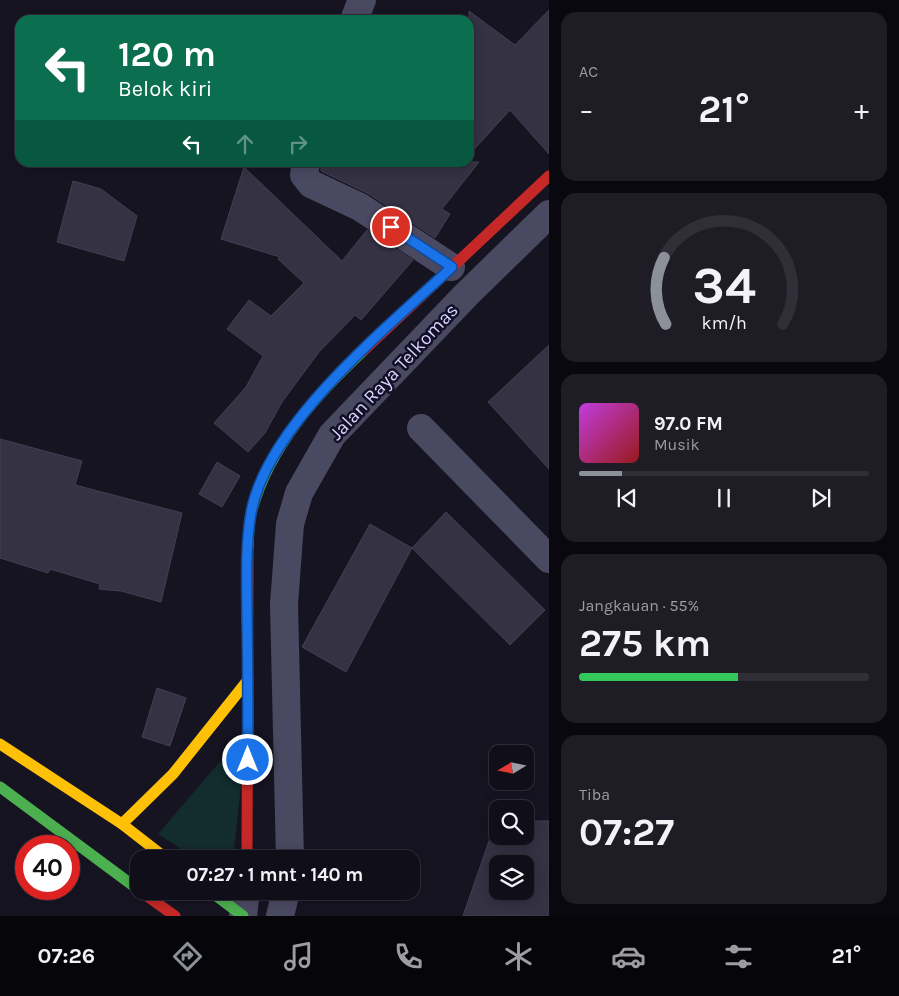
<!DOCTYPE html>
<html lang="id">
<head>
<meta charset="utf-8">
<style>
  :root { --surface:#100f19; --page:#1e1d26; --text:#f1f3f6; --muted:#9c9ca2; --line:#302f38; --accent:#8c9099 }
  body { margin:0; font-family:Karla,sans-serif; background:var(--page); color:var(--text); height:100vh; display:flex; flex-direction:column; font-size:19px; white-space:nowrap }
  * { box-sizing:border-box; margin:0 }
  p { font-size:16px; color:var(--muted) }
  .icon { flex:none; width:28px; height:28px; fill:none; stroke:currentColor; stroke-width:2; stroke-linecap:round; stroke-linejoin:round }
  .map { position:relative; flex:1; overflow:hidden }
  .sheet { display:flex; flex-direction:column; gap:12px; padding:12px; background:#09080e; width:350px }
  .sheet>* { flex:none }
  .hud { position:absolute; left:15px; top:15px; width:459px; height:152px; border-radius:15px; box-shadow:0 2px 12px #0003,0 0 0 1px var(--line); background:#0b6e4f; color:#fff; overflow:hidden }
  .needle { width:32px; rotate:260deg }
  .fabs { position:absolute; left:489px; top:745px; display:grid; gap:10px }
  .fabs a { display:grid; place-items:center; width:45px; height:45px; border-radius:10px; background:var(--surface); box-shadow:0 2px 12px #0003,0 0 0 1px var(--line); font-size:25px }
  .speed { position:absolute; left:15px; top:835px; display:flex; gap:10px; font-size:25px; font-weight:700; text-align:center }
  .speed>* { display:grid; place-content:center; width:65px; height:65px; border-radius:50%; background:var(--surface); box-shadow:0 2px 12px #0003,0 0 0 1px var(--line); line-height:1 }
  .speed .limit { border:8px solid #d22; background:#fff; color:#111 }
  .pin { position:absolute; display:grid; place-items:center; width:42px; height:42px; color:#fff; margin:-21px; border:2px solid #fff; border-radius:50%; box-shadow:0 1px 5px #0007 }
  .me { position:absolute; width:55px; margin:-28px; rotate:0deg; stroke-linejoin:round; filter:drop-shadow(0 0 4px #0008) }
  .turn { display:flex; align-items:center; gap:18px; height:105px; padding:0 20px; font-size:22px }
  .turn .icon { width:65px; height:65px; stroke-width:2.5 }
  .turn b { display:block; font-size:35px; line-height:42px }
  .lanes { display:flex; align-items:center; height:48px; padding:0 20px; background:#0003; justify-content:center; gap:25px; direction:ltr }
  .lanes .off { opacity:.35 }
  .big { font-size:38px; font-weight:700; line-height:1.1 }
  .sheet .card { flex:1; display:flex; flex-direction:column; justify-content:center; gap:8px; min-width:0; padding:0 18px; border-radius:15px; background:var(--page) }
  .sheet .dial { align-items:center; gap:0 }
  .dial svg { height:130px; overflow:visible; fill:none; stroke:var(--line); stroke-width:7; stroke-linecap:round; text-anchor:middle }
  .dial text { fill:var(--text); stroke:none }
  .song { display:flex; align-items:center; gap:15px }
  .cover { width:60px; height:60px; border-radius:8px; background:linear-gradient(135deg,hsl(290 70% 55%),hsl(0 70% 35%)) }
  .played { height:5px; border-radius:2px; background:linear-gradient(90deg,var(--accent) 15%,var(--line) 15%) }
  .keys { display:flex; justify-content:space-around; direction:ltr }
  .heat { display:flex; justify-content:space-between; align-items:center; font-size:28px; direction:ltr }
  .charge { height:8px; border-radius:4px; background:linear-gradient(90deg,#34c759 55%,var(--line) 0) }
  .trip { position:absolute; left:130px; top:850px; width:290px; height:50px; border-radius:15px; background:var(--surface); box-shadow:0 2px 12px #0003,0 0 0 1px var(--line); font-weight:700; line-height:50px; text-align:center }
  .dock { display:flex; height:80px; justify-content:space-around; align-items:center; background:#06060a; color:var(--muted) }
  .dock .icon { width:35px; height:35px }
  .dock .on { color:var(--accent) }
  .dock b { font-size:22px; color:var(--text) }
  main { display:flex; flex:1; min-height:0 }
  .map>svg:first-child { display:block }
  .green { fill:#132c2d }
  .building { fill:#343243; stroke:#433f54; fill-rule:evenodd }
  .lines { fill:none; stroke-linecap:round; stroke-linejoin:round }
  .street { stroke:#4a4962; stroke-width:28 }
  .fast { stroke:#4caf50; stroke-width:11 }
  .slow { stroke:#ffc107; stroke-width:11 }
  .jam { stroke:#c62828; stroke-width:11 }
  .route-casing { stroke:#114b97; stroke-width:12 }
  .route { stroke:#1a73e8; stroke-width:9 }
  .labels { text-anchor:middle; dominant-baseline:central; stroke-width:5; stroke-linejoin:round; paint-order:stroke }
  .street-label { font-size:19px; fill:#d9d4ff; stroke:#130f26 }
</style>
</head>
<body>
<main>
<div class="map">
<svg width="549" height="916" viewBox="0 0 549 916">
  <rect width="100%" height="100%" fill="#161421"/>
  <polygon class="green" points="247,730 233,859 197,859 158,834"/>
  <g class="building">
    <polygon points="549,10 549,154 510,110 469,155 469,11 515,45"/>
    <polygon points="321,162 479,162 442,209 450,214 435,238 369,194 321,171"/>
    <polygon points="244,167 342,261 367,230 413,260 361,320 355,315 319,352 282,402 265,433 248,452 214,423 246,387 263,356 227,329 249,300 271,316 304,283 278,259 280,257 221,239"/>
    <polygon points="73,181 101,189 137,216 124,261 57,242"/>
    <polygon points="549,345 549,469 488,402"/>
    <polygon points="0,439 82,461 75,485 182,513 161,602 121,591 99,589 100,584 50,569 48,573 0,558"/>
    <polygon points="217,462 240,476 222,507 199,494"/>
    <polygon points="446,512 545,610 510,645 412,548"/>
    <polygon points="370,524 412,548 346,672 302,647"/>
    <polygon points="157,688 186,698 170,746 142,737"/>
    <path d="M 496,821 L 498,836 L 525,836 L 525,821 L 549,821 L 549,916 L 463,916 ZM 498,864 L 525,864 L 525,891 L 498,891 Z"/>
  </g>
  <g class="lines">
    <g class="street">
      <polyline points="354,20 362,0"/>
      <polyline points="306,162 304,175 311,184 360,207 451,267"/>
      <polyline points="421,428 549,559"/>
      <polyline points="290,859 284,604 290,524 299,493 332,435 466,295 549,214"/>
      <polyline points="243,916 246,891"/>
      <polyline points="280,916 286,891"/>
    </g>
    <g class="fast">
      <path d="M 248,548 C 249,536 248,522 252,510 C 269,447 316,395 363,351"/>
      <polyline points="0,787 139,890"/>
      <polyline points="210,891 243,916"/>
    </g>
    <g class="slow">
      <polyline points="0,744 122,824 167,859"/>
      <polyline points="122,824 173,774 248,680"/>
    </g>
    <g class="jam">
      <polyline points="363,351 549,176"/>
      <polyline points="247,859 248,548"/>
      <polyline points="140,891 175,916"/>
    </g>
  </g>
  <g class="lines">
    <g class="route-casing">
      <path id="route" d="M 248,760 C 248,713 248,666 247,619 C 247,584 245,548 251,513 C 267,424 387,328 452,267 L 391,227"/>
    </g>
    <use href="#route" class="route"/>
  </g>
  <g class="labels">
    <g class="street-label">
      <text transform="translate(394 372) rotate(-47)">Jalan Raya Telkomas</text>
    </g>
  </g>
</svg>
<div class="fabs">
<a><svg class="needle" viewBox="-14 -14 28 28"><path d="M0-13l5 13h-10z" fill="#e53935"/><path d="M0 13l5-13h-10z" fill="#9c9ca2"/></svg></a>
<a><svg class="icon" aria-label="search" viewBox="0 0 24 24"><circle cx="10" cy="10" r="6"/><path d="M15 15l6 6"/></svg></a>
<a><svg class="icon" aria-label="layers" viewBox="0 0 24 24"><path d="M12 4l9 5-9 5-9-5zM3 14l9 5 9-5"/></svg></a>
</div>
<div class="speed"><div class="limit">40</div></div>
<div class="pin" style="left:391px;top:227px;background:#d93025"><svg class="icon" aria-label="arrive" viewBox="0 0 24 24"><path d="M6 21V4h12l-3 4 3 4H6"/></svg></div>
<svg class="me" style="left:248px;top:760px" viewBox="-20 -20 40 40"><circle r="17" fill="#1a73e8" stroke="#fff" stroke-width="3"/><path d="M0-11L8 9 0 5-8 9z" fill="#fff"/></svg>
<div class="trip">07:27 · 1 mnt · 140 m</div>
<div class="hud">
<div class="turn"><svg class="icon" aria-label="left" viewBox="0 0 24 24"><path d="M17 20v-9H6M10 6l-5 5 5 5"/></svg><div><b>120 m</b>Belok kiri</div></div>
<div class="lanes"><svg class="icon" aria-label="left" viewBox="0 0 24 24"><path d="M17 20v-9H6M10 6l-5 5 5 5"/></svg><svg class="icon off" aria-label="ahead" viewBox="0 0 24 24"><path d="M12 20V5M6 11l6-6 6 6"/></svg><svg class="icon off" aria-label="right" viewBox="0 0 24 24"><path d="M7 20v-9h11M14 6l5 5-5 5"/></svg></div>
</div>
</div>
<section class="sheet">
<div class="card"><p>AC</p>
<div class="heat"><a>−</a><b class="big">21°</b><a>+</a></div>
</div>
<div class="card dial"><svg viewBox="0 0 100 80">
<path d="M14 69A42 42 0 1 1 86 69"/>
<path d="M14 69A42 42 0 0 1 13 28" stroke="#8c9099"/>
<text x="50" y="56" font-size="32" font-weight="700">34</text>
<text x="50" y="72" font-size="11">km/h</text>
</svg></div>
<div class="card">
<div class="song"><i class="cover"></i><div><b>97.0 FM</b><p>Musik</p></div></div>
<div class="played"></div>
<div class="keys"><svg class="icon" aria-label="previous" viewBox="0 0 24 24"><path d="M18 5L8 12l10 7zM5 5v14"/></svg><svg class="icon" aria-label="pause" viewBox="0 0 24 24"><path d="M8 5v14M16 5v14"/></svg><svg class="icon" aria-label="next" viewBox="0 0 24 24"><path d="M6 5l10 7-10 7zM19 5v14"/></svg></div>
</div>
<div class="card"><p>Jangkauan · 55%</p><b class="big">275 km</b><div class="charge"></div></div>
<div class="card"><p>Tiba</p><b class="big">07:27</b></div>
</section>
</main>
<nav class="dock">
<b>07:26</b>
<svg class="icon on" aria-label="directions" viewBox="0 0 24 24"><path d="M12 3l9 9-9 9-9-9zM9 14v-3h6M13 9l2 2-2 2"/></svg>
<svg class="icon" aria-label="music" viewBox="0 0 24 24"><path d="M9 18V5l10-2v13"/><circle cx="6" cy="18" r="3"/><circle cx="16" cy="16" r="3"/></svg>
<svg class="icon" aria-label="phone" viewBox="0 0 24 24"><path d="M5 4h4l2 5-3 2q2 4 5 5l2-3 5 2v4C11 20 4 13 5 4z"/></svg>
<svg class="icon" aria-label="climate" viewBox="0 0 24 24"><path d="M12 3v18M4 7l16 10M4 17L20 7"/></svg>
<svg class="icon" aria-label="car" viewBox="0 0 24 24"><path d="M5 17H2v-5l4-1 3-4h7l3 4 3 1v5h-3M9 17h6M6 11h13"/><circle cx="7" cy="17" r="2"/><circle cx="17" cy="17" r="2"/></svg>
<svg class="icon" aria-label="filters" viewBox="0 0 24 24"><path d="M4 7h16M4 17h16"/><circle cx="9" cy="7" r="2"/><circle cx="15" cy="17" r="2"/></svg>
<b>21°</b>
</nav>
</body>
</html>
